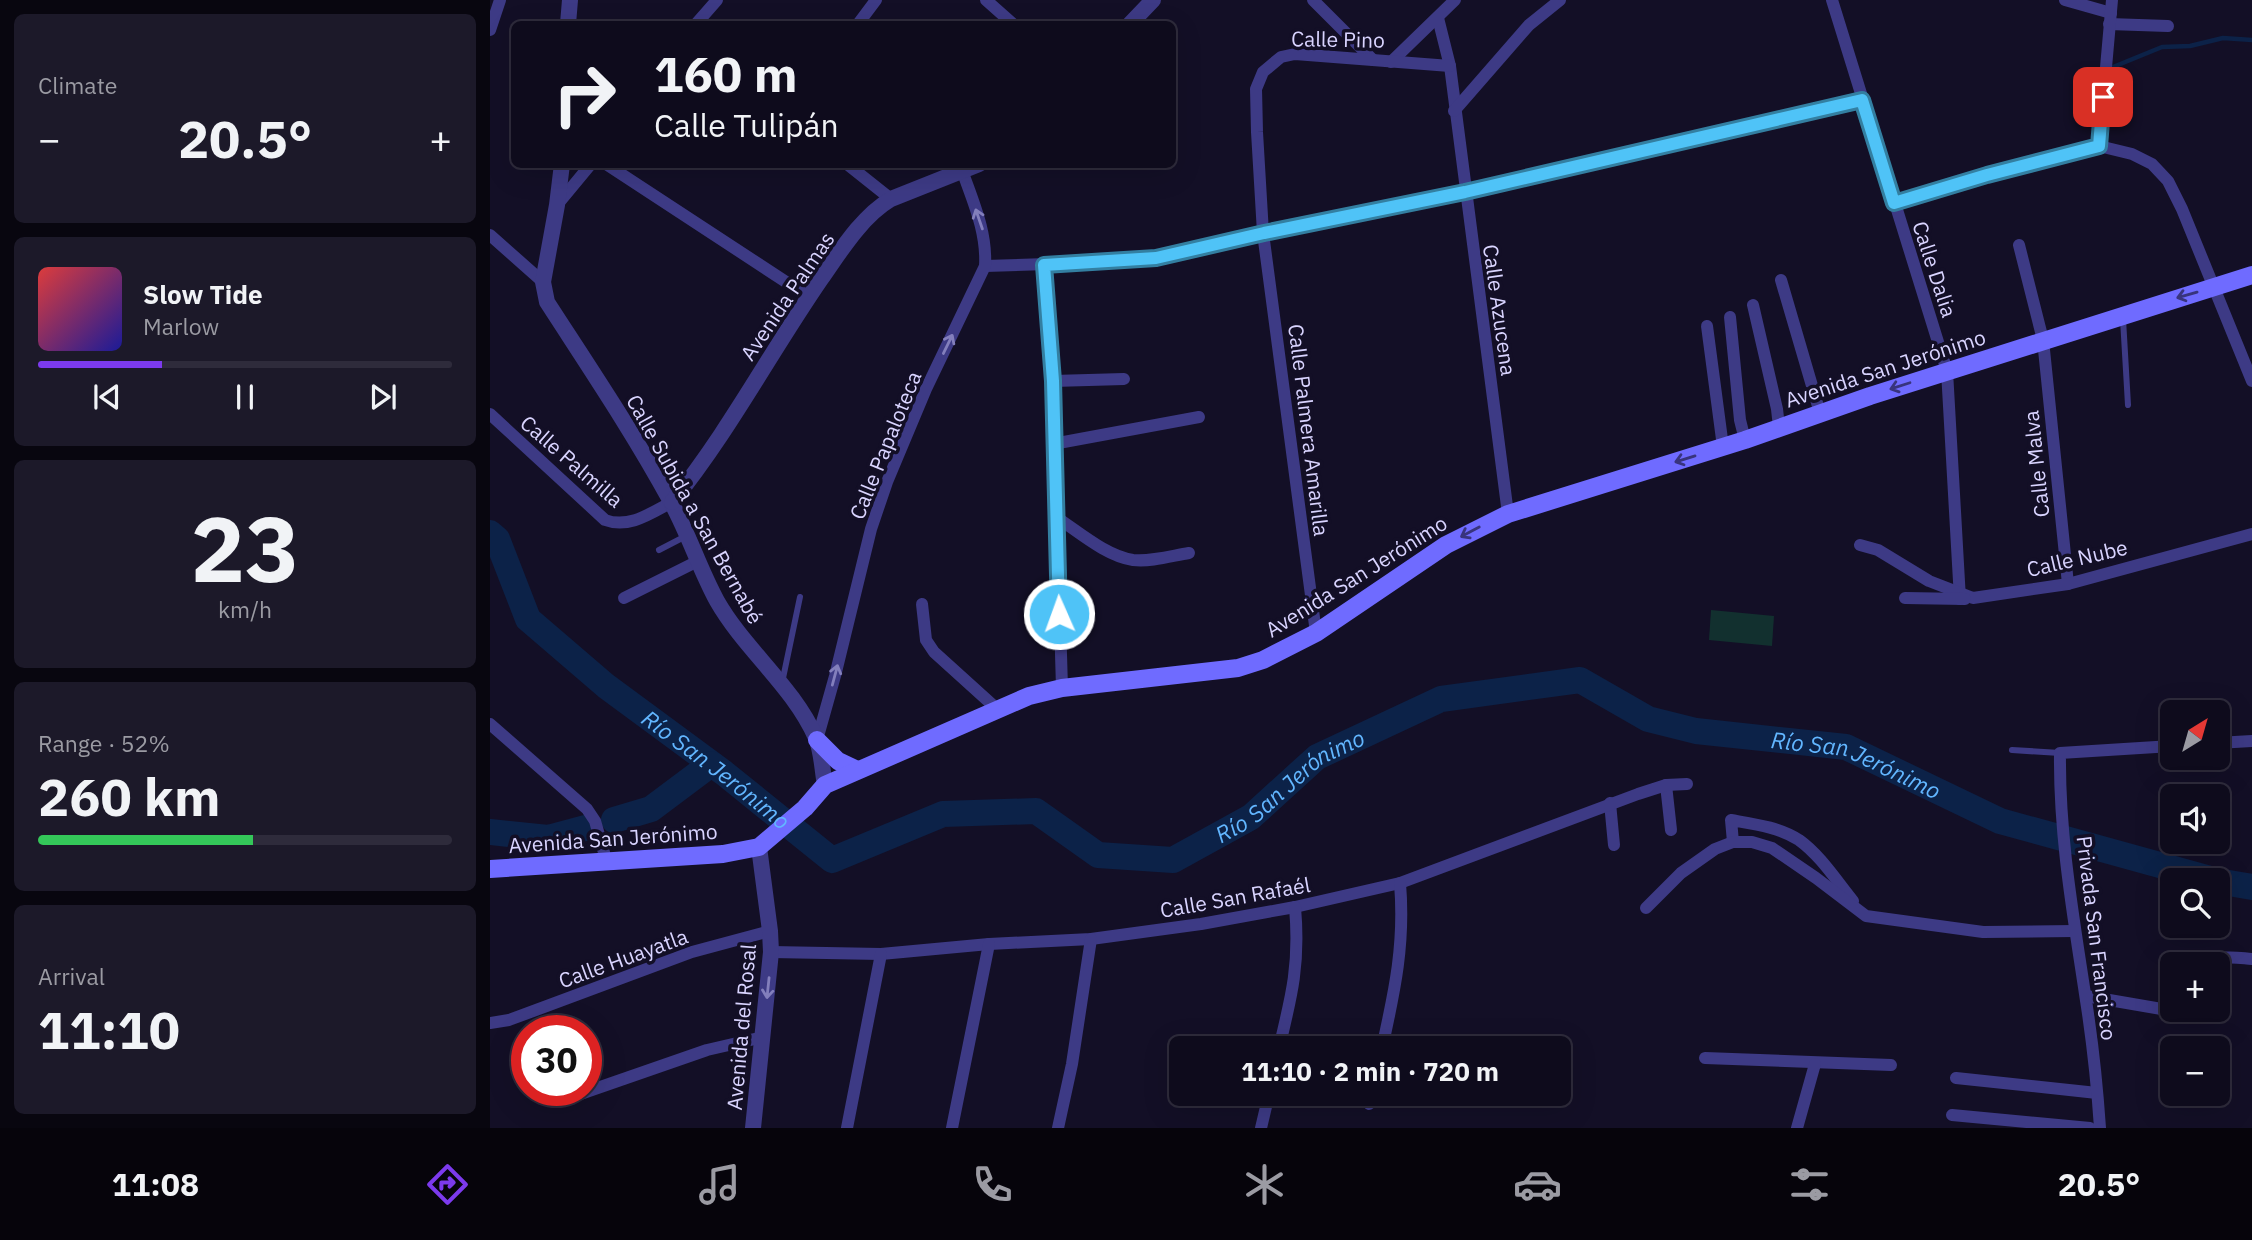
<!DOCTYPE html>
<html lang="en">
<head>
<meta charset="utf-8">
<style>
  :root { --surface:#0e0b1c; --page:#1c1929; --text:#f1f3f6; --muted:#9b9ba3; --line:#2e2b3b; --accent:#7c3aed }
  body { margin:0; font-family:"IBM Plex Sans",sans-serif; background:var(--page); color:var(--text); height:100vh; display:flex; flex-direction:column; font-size:26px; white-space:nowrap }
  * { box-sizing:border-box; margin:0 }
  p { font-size:23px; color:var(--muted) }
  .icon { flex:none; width:38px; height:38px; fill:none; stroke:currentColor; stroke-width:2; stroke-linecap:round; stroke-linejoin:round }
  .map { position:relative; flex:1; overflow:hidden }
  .sheet { display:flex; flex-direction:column; gap:14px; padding:14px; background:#08060f; width:490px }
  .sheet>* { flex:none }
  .top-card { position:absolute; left:21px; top:21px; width:665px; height:147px; border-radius:10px; box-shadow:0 7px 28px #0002,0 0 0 2px var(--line); background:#0e0b1c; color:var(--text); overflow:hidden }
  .needle { width:46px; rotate:37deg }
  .fabs { position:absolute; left:1670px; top:700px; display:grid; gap:14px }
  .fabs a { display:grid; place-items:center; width:70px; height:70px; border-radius:10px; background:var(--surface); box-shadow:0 7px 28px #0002,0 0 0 2px var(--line); font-size:35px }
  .speed { position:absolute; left:21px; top:1015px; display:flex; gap:14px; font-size:35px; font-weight:700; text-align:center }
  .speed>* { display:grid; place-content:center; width:91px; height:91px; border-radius:50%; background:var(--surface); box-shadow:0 7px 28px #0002,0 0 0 2px var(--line); line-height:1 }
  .speed .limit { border:10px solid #d22; background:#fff; color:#111 }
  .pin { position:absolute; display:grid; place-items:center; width:60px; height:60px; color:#fff; margin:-30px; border-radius:14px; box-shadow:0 4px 10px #0006 }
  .me { position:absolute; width:77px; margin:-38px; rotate:358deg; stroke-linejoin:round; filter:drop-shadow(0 0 5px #0008) }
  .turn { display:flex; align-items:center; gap:24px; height:147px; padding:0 28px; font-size:32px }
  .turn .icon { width:91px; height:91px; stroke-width:2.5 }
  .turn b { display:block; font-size:49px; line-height:60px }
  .big { font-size:52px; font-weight:700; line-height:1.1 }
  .sheet .widget { flex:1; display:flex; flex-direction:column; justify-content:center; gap:10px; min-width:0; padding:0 24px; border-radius:10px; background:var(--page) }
  .sheet .dial { align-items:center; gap:0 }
  .dial b { font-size:91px; line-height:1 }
  .song { display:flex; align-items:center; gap:21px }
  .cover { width:84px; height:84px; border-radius:10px; background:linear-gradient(135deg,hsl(0 70% 55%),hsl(240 70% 35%)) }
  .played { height:7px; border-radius:4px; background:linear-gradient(90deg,var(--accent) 30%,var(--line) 30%) }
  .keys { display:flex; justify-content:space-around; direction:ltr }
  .heat { display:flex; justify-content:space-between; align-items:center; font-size:38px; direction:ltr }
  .charge { height:10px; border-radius:5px; background:linear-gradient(90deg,#34c759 52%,var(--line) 0) }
  .trip { position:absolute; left:679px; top:1036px; width:402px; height:70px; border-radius:10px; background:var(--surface); box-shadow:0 7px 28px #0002,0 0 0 2px var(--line); font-weight:700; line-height:70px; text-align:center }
  .menu { display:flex; height:112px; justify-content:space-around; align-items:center; background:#06040b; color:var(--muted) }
  .menu .icon { width:49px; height:49px }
  .menu .active { color:var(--accent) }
  .menu b { font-size:32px; color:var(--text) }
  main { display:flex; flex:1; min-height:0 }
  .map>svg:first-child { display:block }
  .green { fill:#12302f }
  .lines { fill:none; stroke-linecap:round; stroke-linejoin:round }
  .stream { stroke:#0c2248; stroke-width:4.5 }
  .river { stroke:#0c2248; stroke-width:26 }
  .service { stroke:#3d3a85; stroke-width:6 }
  .minor { stroke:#3d3a85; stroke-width:12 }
  .tertiary { stroke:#3d3a85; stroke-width:16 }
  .secondary { stroke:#6f6bff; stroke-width:18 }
  .oneway { stroke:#837fbc }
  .oneway2 { stroke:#38347d }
  .route-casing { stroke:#337fa1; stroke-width:18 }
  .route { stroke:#4fc3f7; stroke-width:12 }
  .labels { text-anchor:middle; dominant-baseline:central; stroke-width:7; stroke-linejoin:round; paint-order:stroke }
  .street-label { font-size:21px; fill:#d9d4ff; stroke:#130f26 }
  .water-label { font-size:23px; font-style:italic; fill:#62b6ff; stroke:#130f26 }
</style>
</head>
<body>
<main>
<section class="sheet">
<div class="widget"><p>Climate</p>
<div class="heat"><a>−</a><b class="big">20.5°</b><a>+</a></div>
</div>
<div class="widget">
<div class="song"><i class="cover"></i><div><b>Slow Tide</b><p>Marlow</p></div></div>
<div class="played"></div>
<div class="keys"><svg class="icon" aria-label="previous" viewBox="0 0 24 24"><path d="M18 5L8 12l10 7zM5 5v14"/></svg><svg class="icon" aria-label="pause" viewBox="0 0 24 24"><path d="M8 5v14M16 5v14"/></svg><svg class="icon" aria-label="next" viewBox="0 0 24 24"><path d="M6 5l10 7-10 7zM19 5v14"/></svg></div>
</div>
<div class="widget dial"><b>23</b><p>km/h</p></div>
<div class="widget"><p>Range · 52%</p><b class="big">260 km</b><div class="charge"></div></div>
<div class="widget"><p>Arrival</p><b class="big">11:10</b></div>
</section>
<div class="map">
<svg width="1762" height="1128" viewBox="0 0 1762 1128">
  <rect width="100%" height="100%" fill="#130f26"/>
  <polygon class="green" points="1221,610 1284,616 1282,646 1219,640"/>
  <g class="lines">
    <polyline class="stream" points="1623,67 1672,47 1700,46 1733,38 1762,40"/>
    <g class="river">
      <path id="s1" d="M 0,533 L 7,539 L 38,619 L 116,686 L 234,773 L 342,860 L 453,814 L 546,811 L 608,855 L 683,860 L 761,817 L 827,757 L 951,699 L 1090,680 L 1158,719 L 1206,731 L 1356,747 L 1510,821 L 1724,880"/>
      <polyline points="124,820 161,809 221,764"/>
      <polyline points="0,832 58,838 99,827"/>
      <polyline points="1727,881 1762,887"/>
    </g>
    <g class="service">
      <polyline points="1633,319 1638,405"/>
      <polyline points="169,550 196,536"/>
      <polyline points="292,683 310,597"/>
      <polyline points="1522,750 1570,753"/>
    </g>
    <g class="minor">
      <polyline points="496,0 523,24"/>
      <polyline points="823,0 883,60"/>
      <polyline points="1342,0 1457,371 1470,599"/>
      <polyline points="1575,0 1621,13"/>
      <polyline points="948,18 960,66 1018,514"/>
      <polyline points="206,24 227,0"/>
      <polyline points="368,24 386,0"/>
      <polyline points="1619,24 1678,26"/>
      <polyline points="0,30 10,0"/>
      <polyline points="901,62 965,0"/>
      <polyline points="964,111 1039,25 1070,0"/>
      <polyline points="1609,146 1622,0"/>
      <polyline points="116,164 319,297"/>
      <polyline points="357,164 401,199"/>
      <polyline points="1404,203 1497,175 1609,146 1642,154 1662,164 1678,181 1692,209 1762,381"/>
      <polyline points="67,205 101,164"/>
      <polyline points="0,235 53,282"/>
      <polyline points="1529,245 1553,340 1578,584"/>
      <polyline points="553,265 563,381 572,688"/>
      <polyline points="495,266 618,262 666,258 773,233 975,192 1372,100"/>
      <polyline points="1291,280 1330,413"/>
      <polyline points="1263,305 1287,409 1289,427"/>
      <polyline points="1240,317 1250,420 1255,440"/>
      <polyline points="1217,326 1233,447"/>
      <polyline points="563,381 634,379"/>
      <path d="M 0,414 L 115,520 C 139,529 161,513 182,502"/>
      <polyline points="563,444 709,417"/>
      <path d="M 566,517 C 589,532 616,556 643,560 C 661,562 681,556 699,553"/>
      <polyline points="1370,545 1388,550 1439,581 1483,598 1578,584 1762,534"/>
      <polyline points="134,598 208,561"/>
      <polyline points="1415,598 1475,599"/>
      <polyline points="432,604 436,640 444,652 507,709"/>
      <polyline points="826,633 773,233 767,132 766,89 773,72 791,57 805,54 960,66"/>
      <polyline points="0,724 97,809 105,821 117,863"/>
      <path d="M 327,740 L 345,676 L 381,529 L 397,482 L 436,389 L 495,266 C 497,233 484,204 473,173"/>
      <polyline points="1727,743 1762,741"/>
      <polyline points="1176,785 1181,830"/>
      <polyline points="1120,803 1124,845"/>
      <path d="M 1243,842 L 1241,820 C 1264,824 1289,827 1309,840 C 1330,855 1346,880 1363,901"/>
      <polyline points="1156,908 1191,873 1225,849 1243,842 1262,842 1282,848 1326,878 1376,916 1493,932 1584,931"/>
      <polyline points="281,952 391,954 499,944 601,939 711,924 805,907 910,883 1148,794 1176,785 1197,784"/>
      <path d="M 1720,964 C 1732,954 1748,958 1762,959"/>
      <polyline points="1596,996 1689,1012 1703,1013 1710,1010"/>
      <polyline points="0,1023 19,1020 202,952 280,931"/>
      <path d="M 789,1048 C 802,995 810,963 805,907"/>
      <path d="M 892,1048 C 905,990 915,943 910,883"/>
      <polyline points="1215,1058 1401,1065"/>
      <polyline points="1466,1078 1607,1093"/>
      <polyline points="73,1100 217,1050 273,1037"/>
      <polyline points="879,1104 882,1094"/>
      <polyline points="1462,1115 1600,1128"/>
      <polyline points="357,1128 391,954"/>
      <polyline points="462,1128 499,944"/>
      <polyline points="568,1128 582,1064 601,939"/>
      <polyline points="771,1128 779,1094"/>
      <polyline points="1307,1128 1325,1064"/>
      <path d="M 1610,1128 C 1607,1083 1602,1038 1595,994 C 1583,914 1569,835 1570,753 L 1682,746"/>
    </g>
    <g class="tertiary">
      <polyline points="78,24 80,0"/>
      <polyline points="640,24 663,0"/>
      <path d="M 72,164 L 67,205 L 53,282 L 57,302 C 99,367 143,432 180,500 C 198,532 209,568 227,601 C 255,650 303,686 326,738 C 332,752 332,770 335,785"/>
      <path d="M 182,502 C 238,433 280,353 331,279 C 350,252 371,217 401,199 L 489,164"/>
      <polyline points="263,1128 281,952 280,931 269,847"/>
    </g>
    <g class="secondary">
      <polyline points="327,740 348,761 367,770"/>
      <polyline points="0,869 233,854 269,847 315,808 335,785 539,696 572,688 748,668 773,660 826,633 956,545 1018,514 1255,440 1380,396 1762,275"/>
    </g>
  </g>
  <defs><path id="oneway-shaft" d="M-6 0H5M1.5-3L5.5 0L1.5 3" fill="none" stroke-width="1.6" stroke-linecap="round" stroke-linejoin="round" transform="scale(1.75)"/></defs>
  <g class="oneway">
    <use href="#oneway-shaft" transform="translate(489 219) rotate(-109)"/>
    <use href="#oneway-shaft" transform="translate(458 344) rotate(-64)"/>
    <use href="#oneway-shaft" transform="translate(345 675) rotate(-75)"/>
    <use href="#oneway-shaft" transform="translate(278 988) rotate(96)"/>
  </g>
  <g class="oneway2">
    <use href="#oneway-shaft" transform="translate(1697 295) rotate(164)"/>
    <use href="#oneway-shaft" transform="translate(1410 386) rotate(162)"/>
    <use href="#oneway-shaft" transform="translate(1195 459) rotate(163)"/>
    <use href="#oneway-shaft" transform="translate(980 532) rotate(152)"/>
  </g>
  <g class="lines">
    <g class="route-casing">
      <polyline id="route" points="569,614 563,381 554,265 666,258 774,233 975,192 1372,100 1404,203 1497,175 1609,146 1613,97"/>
    </g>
    <use href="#route" class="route"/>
  </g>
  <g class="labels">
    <g class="street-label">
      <text transform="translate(848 39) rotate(1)">Calle Pino</text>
      <text transform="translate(1445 269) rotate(72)">Calle Dalia</text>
      <text transform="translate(297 296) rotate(-56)">Avenida Palmas</text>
      <text transform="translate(1010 310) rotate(82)">Calle Azucena</text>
      <text transform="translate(1395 368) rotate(-18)">Avenida San Jerónimo</text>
      <text transform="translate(819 430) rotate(83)">Calle Palmera Amarilla</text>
      <text transform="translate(395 445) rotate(-68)">Calle Papaloteca</text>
      <text transform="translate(82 461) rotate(41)">Calle Palmilla</text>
      <text transform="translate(1546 464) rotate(-96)">Calle Malva</text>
      <text transform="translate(205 509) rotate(61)">Calle Subida a San Bernabé</text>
      <text transform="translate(1587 558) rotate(-13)">Calle Nube</text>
      <text transform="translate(866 576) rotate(-32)">Avenida San Jerónimo</text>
      <text transform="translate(123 838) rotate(-4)">Avenida San Jerónimo</text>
      <text transform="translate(745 897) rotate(-10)">Calle San Rafaél</text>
      <text transform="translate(1607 938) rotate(83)">Privada San Francisco</text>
      <text transform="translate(133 958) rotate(-20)">Calle Huayatla</text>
      <text transform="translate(251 1027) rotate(-85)">Avenida del Rosal</text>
    </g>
    <g class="water-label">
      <text stroke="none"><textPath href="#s1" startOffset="1596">Río San Jerónimo</textPath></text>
      <text stroke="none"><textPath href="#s1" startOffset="336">Río San Jerónimo</textPath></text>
      <text stroke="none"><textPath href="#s1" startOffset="987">Río San Jerónimo</textPath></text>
    </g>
  </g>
</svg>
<div class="fabs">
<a><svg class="needle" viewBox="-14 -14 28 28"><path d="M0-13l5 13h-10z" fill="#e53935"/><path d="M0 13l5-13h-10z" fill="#9b9ba3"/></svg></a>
<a><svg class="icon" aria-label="sound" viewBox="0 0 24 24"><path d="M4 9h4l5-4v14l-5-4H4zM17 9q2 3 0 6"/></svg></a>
<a><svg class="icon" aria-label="search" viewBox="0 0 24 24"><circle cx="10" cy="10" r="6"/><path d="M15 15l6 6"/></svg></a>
<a>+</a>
<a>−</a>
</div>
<div class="speed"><div class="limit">30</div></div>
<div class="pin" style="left:1613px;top:97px;background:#d93025"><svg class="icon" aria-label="arrive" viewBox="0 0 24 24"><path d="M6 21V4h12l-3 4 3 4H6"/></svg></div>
<svg class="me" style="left:569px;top:614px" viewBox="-20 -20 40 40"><circle r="17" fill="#4fc3f7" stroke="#fff" stroke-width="3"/><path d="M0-11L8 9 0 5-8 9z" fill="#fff"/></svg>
<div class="trip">11:10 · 2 min · 720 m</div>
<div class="top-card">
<div class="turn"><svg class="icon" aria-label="right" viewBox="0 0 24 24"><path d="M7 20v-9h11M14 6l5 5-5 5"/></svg><div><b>160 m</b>Calle Tulipán</div></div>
</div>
</div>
</main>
<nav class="menu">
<b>11:08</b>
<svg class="icon active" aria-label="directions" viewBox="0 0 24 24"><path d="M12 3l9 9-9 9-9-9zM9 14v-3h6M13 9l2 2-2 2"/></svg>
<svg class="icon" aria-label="music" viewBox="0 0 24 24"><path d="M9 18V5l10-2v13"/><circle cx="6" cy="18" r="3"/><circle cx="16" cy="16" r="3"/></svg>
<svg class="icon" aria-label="phone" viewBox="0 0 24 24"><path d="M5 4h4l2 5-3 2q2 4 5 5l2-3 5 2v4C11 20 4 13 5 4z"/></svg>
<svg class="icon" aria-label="climate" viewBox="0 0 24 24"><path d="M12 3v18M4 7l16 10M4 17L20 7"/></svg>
<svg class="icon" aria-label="car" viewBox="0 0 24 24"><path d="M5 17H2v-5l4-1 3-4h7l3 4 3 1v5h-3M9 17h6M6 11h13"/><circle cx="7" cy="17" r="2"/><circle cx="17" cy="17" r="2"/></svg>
<svg class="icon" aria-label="filters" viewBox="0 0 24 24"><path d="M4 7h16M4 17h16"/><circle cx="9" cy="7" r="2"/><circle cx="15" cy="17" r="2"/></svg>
<b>20.5°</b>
</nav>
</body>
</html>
